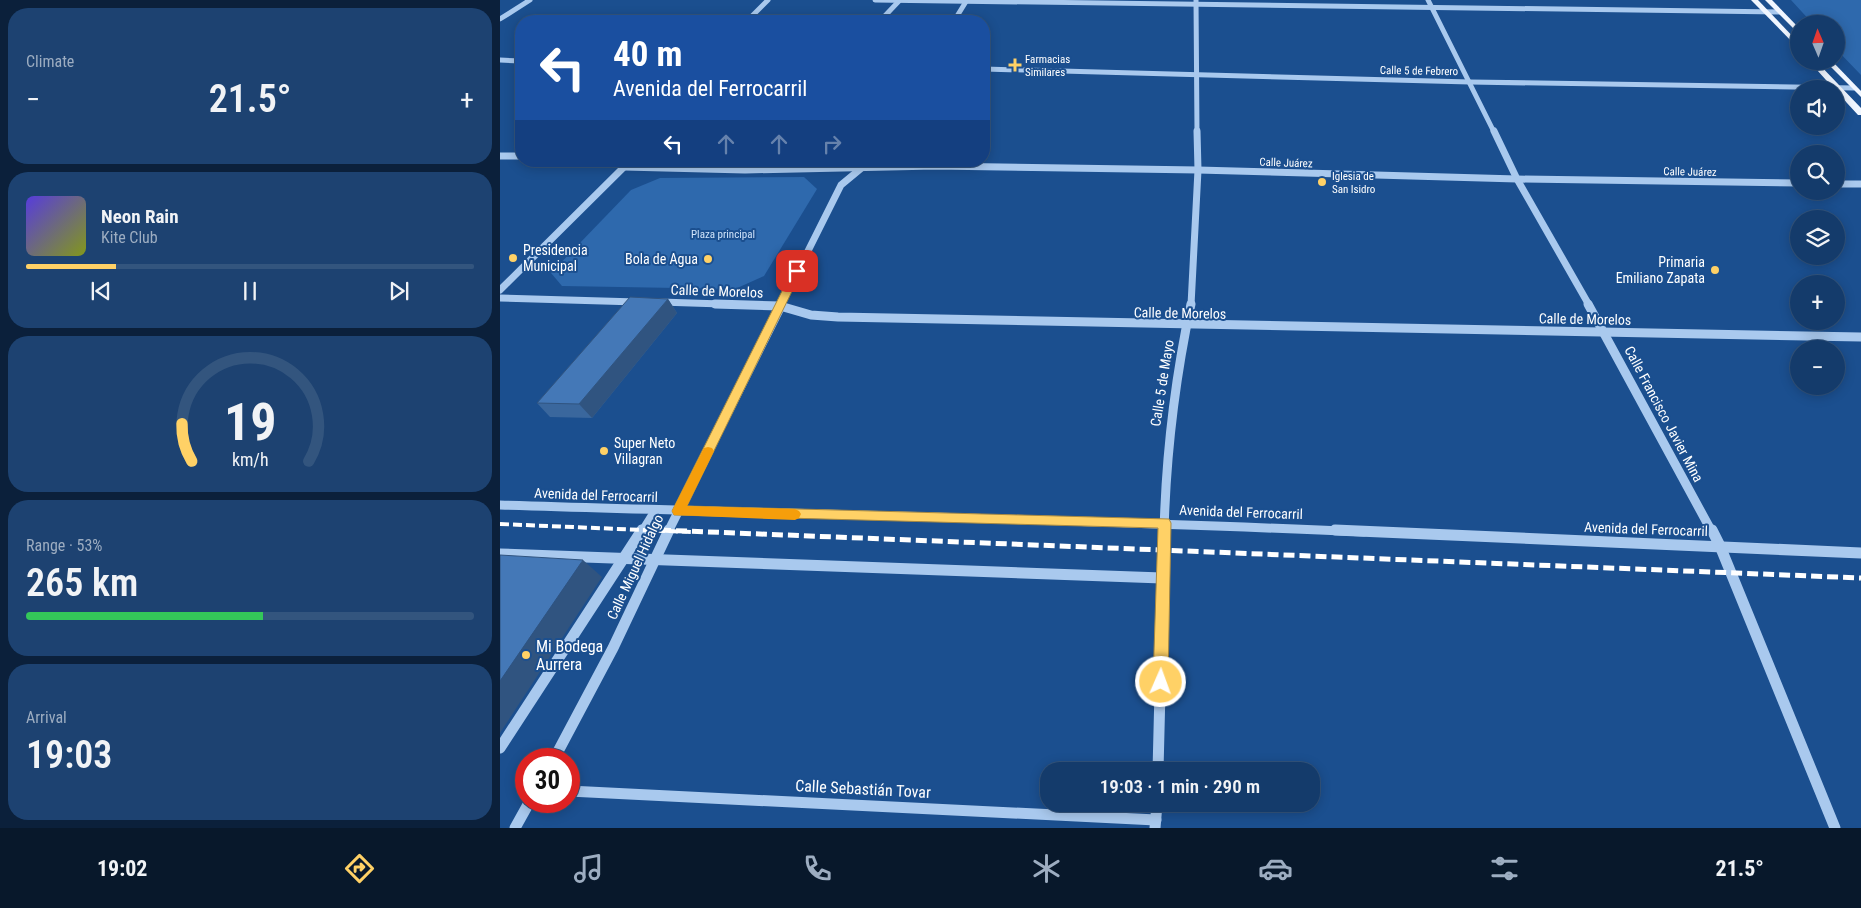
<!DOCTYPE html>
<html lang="en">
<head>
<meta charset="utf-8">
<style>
  :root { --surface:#143b6b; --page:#1d4271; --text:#f1f3f6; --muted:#9dadc1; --line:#33557e; --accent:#ffd166 }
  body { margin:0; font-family:"Roboto Condensed",sans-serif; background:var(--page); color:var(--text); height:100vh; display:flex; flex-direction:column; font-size:19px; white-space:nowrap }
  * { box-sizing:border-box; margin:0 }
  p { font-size:16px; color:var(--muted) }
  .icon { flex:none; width:28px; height:28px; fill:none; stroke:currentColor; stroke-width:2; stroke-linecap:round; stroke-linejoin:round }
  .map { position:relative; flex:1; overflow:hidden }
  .details { display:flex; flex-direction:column; gap:8px; padding:8px; background:#0b203b; width:500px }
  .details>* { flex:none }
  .banner { position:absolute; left:15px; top:15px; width:475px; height:152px; border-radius:20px; box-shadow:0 2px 12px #0003,0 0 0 1px var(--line); background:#1a4fa0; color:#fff; overflow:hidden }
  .needle { width:32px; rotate:358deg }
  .fabs { position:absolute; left:1290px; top:15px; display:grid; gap:10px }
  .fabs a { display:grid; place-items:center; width:55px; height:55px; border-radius:50%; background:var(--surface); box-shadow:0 2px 12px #0003,0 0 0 1px var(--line); font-size:25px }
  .speed { position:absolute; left:15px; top:748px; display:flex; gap:10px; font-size:25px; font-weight:700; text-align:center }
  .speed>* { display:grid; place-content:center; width:65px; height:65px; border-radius:50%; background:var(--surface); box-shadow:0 2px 12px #0003,0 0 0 1px var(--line); line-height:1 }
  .speed .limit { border:8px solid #d22; background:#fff; color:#111 }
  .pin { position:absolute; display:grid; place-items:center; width:42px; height:42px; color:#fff; margin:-21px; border-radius:10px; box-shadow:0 2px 8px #0006 }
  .me { position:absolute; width:55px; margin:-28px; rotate:2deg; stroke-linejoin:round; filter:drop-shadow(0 0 4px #0008) }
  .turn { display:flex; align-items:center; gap:18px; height:105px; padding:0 15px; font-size:22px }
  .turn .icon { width:65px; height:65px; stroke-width:2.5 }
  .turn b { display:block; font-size:35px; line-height:42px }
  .lanes { display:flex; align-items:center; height:48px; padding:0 15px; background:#0003; justify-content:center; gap:25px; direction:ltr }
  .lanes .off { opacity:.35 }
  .big { font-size:38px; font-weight:600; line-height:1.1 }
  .details .widget { flex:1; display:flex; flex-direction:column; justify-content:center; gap:8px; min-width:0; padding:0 18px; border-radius:20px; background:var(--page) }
  .details .dial { align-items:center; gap:0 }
  .dial svg { height:130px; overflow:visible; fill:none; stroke:var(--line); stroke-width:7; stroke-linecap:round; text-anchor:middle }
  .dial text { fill:var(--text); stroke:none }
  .song { display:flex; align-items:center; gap:15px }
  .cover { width:60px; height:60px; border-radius:8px; background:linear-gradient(135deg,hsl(250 70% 55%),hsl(70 70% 35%)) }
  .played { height:5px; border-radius:2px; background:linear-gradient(90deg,var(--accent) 20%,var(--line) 20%) }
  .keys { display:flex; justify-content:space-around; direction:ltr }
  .heat { display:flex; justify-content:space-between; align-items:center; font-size:28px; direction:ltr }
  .charge { height:8px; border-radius:4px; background:linear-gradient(90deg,#34c759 53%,var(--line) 0) }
  .trip { position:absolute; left:540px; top:762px; width:280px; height:50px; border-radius:20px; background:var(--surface); box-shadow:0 2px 12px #0003,0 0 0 1px var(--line); font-weight:600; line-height:50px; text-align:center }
  .tabs { display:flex; height:80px; justify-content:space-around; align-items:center; background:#08182b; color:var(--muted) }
  .tabs .icon { width:35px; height:35px }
  .tabs .current { color:var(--accent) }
  .tabs b { font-size:22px; color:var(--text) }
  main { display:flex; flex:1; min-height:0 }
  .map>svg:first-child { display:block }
  .green { fill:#2e69ad }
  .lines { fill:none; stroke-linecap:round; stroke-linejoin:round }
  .minor-far3 { stroke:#a9c9ee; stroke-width:5 }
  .minor-far2 { stroke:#a9c9ee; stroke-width:7 }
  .minor-far1 { stroke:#a9c9ee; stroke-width:9 }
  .minor { stroke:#a9c9ee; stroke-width:11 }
  .major { fill:#f0f6ff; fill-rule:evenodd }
  .rail-far1 { stroke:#fff; stroke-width:4; stroke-dasharray:9 4; stroke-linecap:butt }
  .rail { stroke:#fff; stroke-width:5; stroke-dasharray:11 5; stroke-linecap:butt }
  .wall { fill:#3a679d }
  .shaded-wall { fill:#305480 }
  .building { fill:#4478b7; stroke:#305480 }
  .route { fill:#ffd166; stroke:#a68842 }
  .slow { fill:#f59e0b }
  .poi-dot { fill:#ffd166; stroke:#1b4f8f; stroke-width:2 }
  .labels { text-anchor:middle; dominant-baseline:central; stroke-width:4; stroke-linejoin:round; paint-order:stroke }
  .far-poi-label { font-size:11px; fill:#fff; stroke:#1b4f8f; text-anchor:start }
  .far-street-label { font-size:11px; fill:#fff; stroke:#1b4f8f }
  .far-park-label { font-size:11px; fill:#cfe3fa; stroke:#1b4f8f }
  .poi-label { font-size:14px; fill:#fff; stroke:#1b4f8f; text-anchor:start }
  .street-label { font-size:14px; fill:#fff; stroke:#1b4f8f }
  .near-poi-label { font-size:16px; fill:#fff; stroke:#1b4f8f; text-anchor:start }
  .near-street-label { font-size:16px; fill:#fff; stroke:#1b4f8f }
</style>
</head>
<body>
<main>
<section class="details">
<div class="widget"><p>Climate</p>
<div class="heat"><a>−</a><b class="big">21.5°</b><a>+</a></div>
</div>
<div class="widget">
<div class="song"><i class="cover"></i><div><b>Neon Rain</b><p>Kite Club</p></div></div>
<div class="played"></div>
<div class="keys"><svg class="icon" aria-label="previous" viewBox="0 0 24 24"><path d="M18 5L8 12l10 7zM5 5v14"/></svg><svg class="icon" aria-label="pause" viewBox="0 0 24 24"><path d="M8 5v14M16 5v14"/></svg><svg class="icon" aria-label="next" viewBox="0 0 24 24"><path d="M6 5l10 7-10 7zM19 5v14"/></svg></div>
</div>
<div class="widget dial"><svg viewBox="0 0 100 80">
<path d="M14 69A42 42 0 1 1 86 69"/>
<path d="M14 69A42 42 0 0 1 8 46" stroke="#ffd166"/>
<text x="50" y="56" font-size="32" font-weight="700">19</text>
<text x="50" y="72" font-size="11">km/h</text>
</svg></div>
<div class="widget"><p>Range · 53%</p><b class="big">265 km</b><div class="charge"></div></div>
<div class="widget"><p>Arrival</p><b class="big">19:03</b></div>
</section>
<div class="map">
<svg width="1361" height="828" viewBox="0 0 1361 828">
  <rect width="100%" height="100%" fill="#1b4f8f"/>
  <g class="green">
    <polygon points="1291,0 1361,0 1361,75 1336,49 1336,24 1313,24"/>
    <polygon points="304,177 317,189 264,276 235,289 62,286 51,273 131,190 160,178"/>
  </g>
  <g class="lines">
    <g class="minor-far3">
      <polyline points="375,0 1280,12"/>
      <polyline points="696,0 697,132"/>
      <polyline points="928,0 994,132"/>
      <polyline points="0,19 30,0"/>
      <polyline points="247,21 268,0"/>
      <polyline points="380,21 399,1"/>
      <polyline points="454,21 467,0"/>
      <polyline points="0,60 21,61"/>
      <polyline points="484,69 970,82 1354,88"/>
    </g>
    <g class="minor-far2">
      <polyline points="994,131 1017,179 1089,305"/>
      <polyline points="0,156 21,156"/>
      <polyline points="115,161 124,167 245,170 435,166 698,170 1017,179 1299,183"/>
      <polyline points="1336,184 1361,184"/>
      <polyline points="0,290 124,167"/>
      <polyline points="0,298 137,302"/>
      <polyline points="160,302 253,305"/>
      <polyline points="281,305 341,185 370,161"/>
      <polyline points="691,305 698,170 697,131"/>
    </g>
    <g class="minor-far1">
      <polyline points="215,304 280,306 311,315 338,317 1361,337"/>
      <polyline points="1088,304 1212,532"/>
      <path d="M 0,505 C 288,514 576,519 864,532"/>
      <polyline points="142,532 155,511"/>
      <polyline points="168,532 282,304"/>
      <path d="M 664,532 C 666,455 675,379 691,304"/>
    </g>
    <g class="minor">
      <polyline points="835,530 1361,553"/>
      <polyline points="1212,530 1220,546 1335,828"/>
      <polyline points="0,554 662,578"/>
      <polyline points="0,748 142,530"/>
      <polyline points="54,759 113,648 169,530"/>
      <polyline points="658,771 664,530"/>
      <polyline points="69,791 656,820"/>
      <polyline points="15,828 30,801"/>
      <polyline points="655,828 657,804"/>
    </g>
    <g class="major">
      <polygon points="1251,0 1258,0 1299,43 1299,49"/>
      <polygon points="1265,0 1272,0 1299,28 1299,34"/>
      <polygon points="1309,61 1316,61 1361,108 1361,115 1358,115 1336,91 1336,89 1334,89"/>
      <polygon points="1325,61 1332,61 1361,91 1361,97"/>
    </g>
    <polyline class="rail-far1" points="0,524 191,532"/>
    <polyline class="rail" points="160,530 1361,578"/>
  </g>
  <polygon class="wall" points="168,299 177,313 92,418 50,417 37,403"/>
  <g class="shaded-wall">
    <polygon points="168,299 177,313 92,418 79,404"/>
    <polygon points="83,560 102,577 0,733 0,681"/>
  </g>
  <g class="building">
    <polygon points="130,297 168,299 79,404 37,403"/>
    <polygon points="0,555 83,560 0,681"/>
  </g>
  <polygon class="route" points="297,268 302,271 187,506 669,519 671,523 668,682 666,687 661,689 655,687 653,682 658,528 174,515 172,511 292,271"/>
  <polygon class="slow" points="208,447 212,448 214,451 187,506 295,509 299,511 301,514 299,518 295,520 174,515 172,511 204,448"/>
  <g class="poi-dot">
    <path d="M512.5 57.5h5v5h5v5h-5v5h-5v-5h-5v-5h5z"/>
    <circle cx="822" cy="182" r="5"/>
    <circle cx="13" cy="258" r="5"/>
    <circle cx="208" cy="259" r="5"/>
    <circle cx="1215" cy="270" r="5"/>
    <circle cx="104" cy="451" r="5"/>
    <circle cx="26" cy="655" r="5"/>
  </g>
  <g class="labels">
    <g class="far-poi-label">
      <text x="525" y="59">Farmacias<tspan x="525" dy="13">Similares</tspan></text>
      <text x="832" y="176">Iglesia de<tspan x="832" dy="13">San Isidro</tspan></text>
    </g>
    <g class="far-street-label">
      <text transform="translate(919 71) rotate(1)">Calle 5 de Febrero</text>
      <text transform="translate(786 163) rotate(2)">Calle Juárez</text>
      <text transform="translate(1190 172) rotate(1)">Calle Juárez</text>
    </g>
    <g class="far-park-label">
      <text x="223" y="234">Plaza principal</text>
    </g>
    <g class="poi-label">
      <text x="23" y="250">Presidencia<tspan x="23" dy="16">Municipal</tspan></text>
      <text x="198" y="259" text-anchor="end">Bola de Agua</text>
      <text x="1205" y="262" text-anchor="end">Primaria<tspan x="1205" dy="16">Emiliano Zapata</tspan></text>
      <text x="114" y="443">Super Neto<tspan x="114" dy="16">Villagran</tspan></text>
    </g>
    <g class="street-label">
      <text transform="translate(217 291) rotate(2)">Calle de Morelos</text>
      <text transform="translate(680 313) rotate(1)">Calle de Morelos</text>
      <text transform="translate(1085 319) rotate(1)">Calle de Morelos</text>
      <text transform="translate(662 383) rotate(-81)">Calle 5 de Mayo</text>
      <text transform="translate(1164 414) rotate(62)">Calle Francisco Javier Mina</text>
      <text transform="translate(96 495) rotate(2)">Avenida del Ferrocarril</text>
      <text transform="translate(741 512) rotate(2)">Avenida del Ferrocarril</text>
      <text transform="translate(1146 529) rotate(2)">Avenida del Ferrocarril</text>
      <text transform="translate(135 567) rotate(-65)">Calle Miguel Hidalgo</text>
    </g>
    <g class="near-poi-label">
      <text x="36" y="646">Mi Bodega<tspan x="36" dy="18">Aurrera</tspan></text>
    </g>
    <g class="near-street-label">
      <text transform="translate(363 789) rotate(3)">Calle Sebastián Tovar</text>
    </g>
  </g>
</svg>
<div class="fabs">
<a><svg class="needle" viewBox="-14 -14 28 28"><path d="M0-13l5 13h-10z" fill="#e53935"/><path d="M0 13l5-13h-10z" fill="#9dadc1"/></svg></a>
<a><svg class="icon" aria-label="sound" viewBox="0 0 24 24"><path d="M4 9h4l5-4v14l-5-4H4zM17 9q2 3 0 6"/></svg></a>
<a><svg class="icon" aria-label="search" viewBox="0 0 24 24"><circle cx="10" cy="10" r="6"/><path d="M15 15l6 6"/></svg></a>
<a><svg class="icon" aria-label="layers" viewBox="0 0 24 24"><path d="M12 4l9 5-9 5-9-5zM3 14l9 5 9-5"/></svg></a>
<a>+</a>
<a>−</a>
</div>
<div class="speed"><div class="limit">30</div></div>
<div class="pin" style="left:297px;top:271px;background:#d93025"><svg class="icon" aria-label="arrive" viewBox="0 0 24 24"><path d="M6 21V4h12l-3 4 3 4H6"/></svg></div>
<svg class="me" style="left:661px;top:682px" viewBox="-20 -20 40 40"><circle r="17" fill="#ffd166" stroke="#fff" stroke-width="3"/><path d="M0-11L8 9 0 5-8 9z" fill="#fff"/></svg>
<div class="trip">19:03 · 1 min · 290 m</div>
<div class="banner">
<div class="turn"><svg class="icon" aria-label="left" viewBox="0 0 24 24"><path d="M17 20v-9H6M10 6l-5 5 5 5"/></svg><div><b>40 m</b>Avenida del Ferrocarril</div></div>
<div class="lanes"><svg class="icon" aria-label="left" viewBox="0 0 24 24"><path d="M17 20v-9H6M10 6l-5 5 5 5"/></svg><svg class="icon off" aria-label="ahead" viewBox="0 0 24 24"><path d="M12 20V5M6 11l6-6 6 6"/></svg><svg class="icon off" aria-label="ahead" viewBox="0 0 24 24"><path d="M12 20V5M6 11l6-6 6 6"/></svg><svg class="icon off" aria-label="right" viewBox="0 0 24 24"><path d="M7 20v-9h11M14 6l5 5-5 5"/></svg></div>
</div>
</div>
</main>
<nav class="tabs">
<b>19:02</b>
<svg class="icon current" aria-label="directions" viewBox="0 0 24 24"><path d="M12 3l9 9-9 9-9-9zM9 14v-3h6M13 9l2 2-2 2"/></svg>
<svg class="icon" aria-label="music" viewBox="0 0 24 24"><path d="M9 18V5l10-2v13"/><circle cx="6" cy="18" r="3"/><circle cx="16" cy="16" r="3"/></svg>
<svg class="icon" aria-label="phone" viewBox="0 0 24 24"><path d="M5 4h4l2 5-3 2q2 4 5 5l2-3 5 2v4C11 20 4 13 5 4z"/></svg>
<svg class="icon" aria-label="climate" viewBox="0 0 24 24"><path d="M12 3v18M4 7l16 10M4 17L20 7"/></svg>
<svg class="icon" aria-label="car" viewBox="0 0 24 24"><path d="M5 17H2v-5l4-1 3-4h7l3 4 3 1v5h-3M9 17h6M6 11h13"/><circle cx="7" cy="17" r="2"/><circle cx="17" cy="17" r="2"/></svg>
<svg class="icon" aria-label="filters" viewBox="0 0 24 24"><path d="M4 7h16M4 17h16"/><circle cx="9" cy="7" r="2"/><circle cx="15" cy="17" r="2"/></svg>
<b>21.5°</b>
</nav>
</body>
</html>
